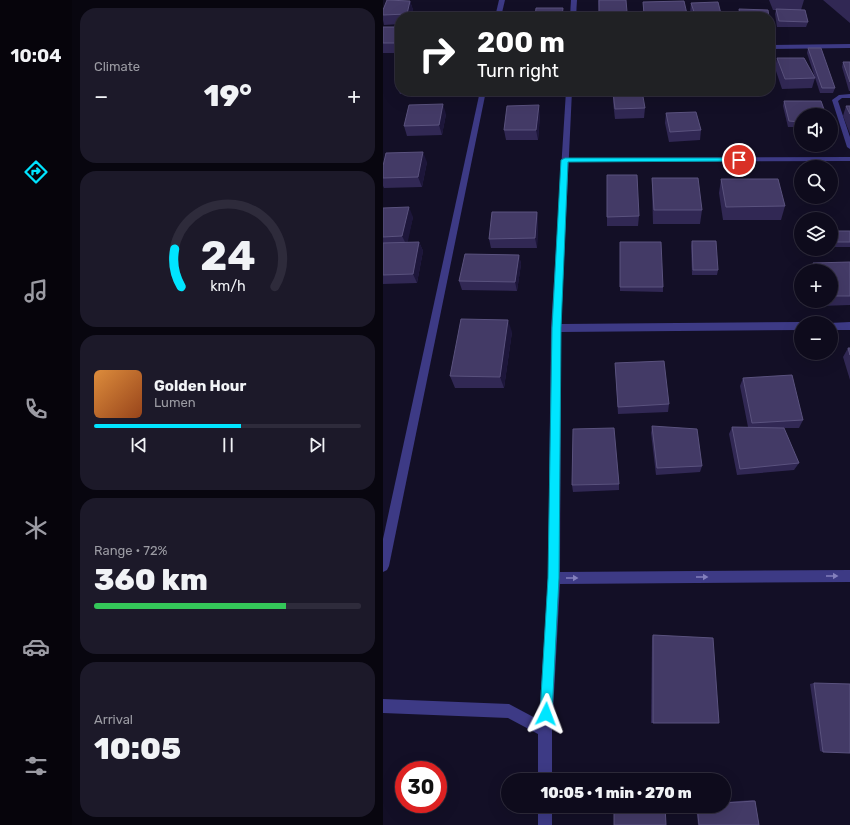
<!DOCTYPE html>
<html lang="en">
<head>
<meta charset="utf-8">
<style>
  :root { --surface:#0e0b1c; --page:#1c1929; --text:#f1f3f6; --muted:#9b9ba3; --line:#2e2b3b; --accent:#00e5ff }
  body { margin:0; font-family:Rubik,sans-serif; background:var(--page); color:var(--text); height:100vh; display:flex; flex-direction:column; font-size:15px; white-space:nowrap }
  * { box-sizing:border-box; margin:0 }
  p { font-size:13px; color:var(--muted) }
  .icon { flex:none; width:22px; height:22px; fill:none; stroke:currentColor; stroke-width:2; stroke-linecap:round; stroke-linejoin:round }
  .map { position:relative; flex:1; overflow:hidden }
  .side { display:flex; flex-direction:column; gap:8px; padding:8px; background:#08060f; width:311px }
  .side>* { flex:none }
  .hud { position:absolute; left:12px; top:12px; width:380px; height:84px; border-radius:16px; box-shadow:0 4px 16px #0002,0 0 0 1px var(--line); background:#202124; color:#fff; overflow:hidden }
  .fabs { position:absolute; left:411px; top:108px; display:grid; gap:8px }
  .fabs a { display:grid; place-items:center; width:44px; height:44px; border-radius:50%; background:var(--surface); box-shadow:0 4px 16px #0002,0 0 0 1px var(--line); font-size:20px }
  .speed { position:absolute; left:12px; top:761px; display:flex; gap:8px; font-size:20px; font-weight:700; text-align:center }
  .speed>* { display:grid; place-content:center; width:52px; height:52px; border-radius:50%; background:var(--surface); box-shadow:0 4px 16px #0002,0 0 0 1px var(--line); line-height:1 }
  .speed .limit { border:6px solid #d22; background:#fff; color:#111 }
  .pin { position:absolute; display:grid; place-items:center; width:34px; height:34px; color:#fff; margin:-17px; border:2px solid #fff; border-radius:50%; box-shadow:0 1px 4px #0007 }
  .me { position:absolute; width:44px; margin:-22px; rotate:3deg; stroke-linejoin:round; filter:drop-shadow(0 0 3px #0008) }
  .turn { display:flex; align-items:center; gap:14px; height:84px; padding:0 16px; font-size:18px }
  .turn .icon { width:52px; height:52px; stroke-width:2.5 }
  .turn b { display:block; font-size:28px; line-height:34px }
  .big { font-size:30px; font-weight:800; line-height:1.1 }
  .side .card { flex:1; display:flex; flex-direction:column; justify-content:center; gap:6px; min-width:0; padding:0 14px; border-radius:16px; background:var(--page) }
  .side .dial { align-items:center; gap:0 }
  .dial svg { height:104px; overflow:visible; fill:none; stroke:var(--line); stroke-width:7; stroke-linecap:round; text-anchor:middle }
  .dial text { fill:var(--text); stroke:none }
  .song { display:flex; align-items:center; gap:12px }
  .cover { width:48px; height:48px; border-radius:6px; background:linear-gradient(135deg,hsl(30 70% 55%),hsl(20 70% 35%)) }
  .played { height:4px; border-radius:2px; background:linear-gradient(90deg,var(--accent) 55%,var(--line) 55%) }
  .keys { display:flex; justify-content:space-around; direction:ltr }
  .heat { display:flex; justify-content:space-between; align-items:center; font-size:22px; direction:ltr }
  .charge { height:6px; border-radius:3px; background:linear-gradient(90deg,#34c759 72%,var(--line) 0) }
  .trip { position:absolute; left:118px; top:773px; width:230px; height:40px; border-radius:20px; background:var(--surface); box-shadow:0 4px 16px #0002,0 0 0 1px var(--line); font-weight:800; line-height:40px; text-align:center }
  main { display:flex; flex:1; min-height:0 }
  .menu { display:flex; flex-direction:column; width:72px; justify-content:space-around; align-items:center; background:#06040b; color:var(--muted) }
  .menu .icon { width:28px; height:28px }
  .menu .current { color:var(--accent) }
  .menu b { font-size:18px; color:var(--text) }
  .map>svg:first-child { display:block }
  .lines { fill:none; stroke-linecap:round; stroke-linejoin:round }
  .lane { fill:#3d3a85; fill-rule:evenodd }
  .street { fill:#3d3a85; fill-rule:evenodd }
  .wall { fill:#312854 }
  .shaded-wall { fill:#1d163a }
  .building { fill:#433a66; stroke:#5a527e }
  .oneway { fill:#837fbc }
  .route { fill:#00e5ff; stroke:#0095a6 }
</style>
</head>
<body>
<main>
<nav class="menu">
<b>10:04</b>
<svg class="icon current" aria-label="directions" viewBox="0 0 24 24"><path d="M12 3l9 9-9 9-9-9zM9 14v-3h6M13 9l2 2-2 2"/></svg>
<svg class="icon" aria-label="music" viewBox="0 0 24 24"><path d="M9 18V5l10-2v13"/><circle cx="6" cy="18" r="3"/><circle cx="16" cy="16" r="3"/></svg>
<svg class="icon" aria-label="phone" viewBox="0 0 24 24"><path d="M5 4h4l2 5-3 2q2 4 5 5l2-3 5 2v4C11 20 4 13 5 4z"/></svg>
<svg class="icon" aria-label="climate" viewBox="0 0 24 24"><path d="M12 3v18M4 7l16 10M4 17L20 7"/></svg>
<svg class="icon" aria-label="car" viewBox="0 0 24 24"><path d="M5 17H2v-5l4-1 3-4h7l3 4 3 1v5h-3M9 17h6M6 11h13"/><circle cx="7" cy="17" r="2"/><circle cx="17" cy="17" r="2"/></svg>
<svg class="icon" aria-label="filters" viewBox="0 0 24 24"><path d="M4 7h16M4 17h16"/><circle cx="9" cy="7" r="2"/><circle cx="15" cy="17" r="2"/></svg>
</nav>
<section class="side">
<div class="card"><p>Climate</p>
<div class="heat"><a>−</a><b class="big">19°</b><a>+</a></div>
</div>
<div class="card dial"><svg viewBox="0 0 100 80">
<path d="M14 69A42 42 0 1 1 86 69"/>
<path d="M14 69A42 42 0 0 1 9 40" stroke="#00e5ff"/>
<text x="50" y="56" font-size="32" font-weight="700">24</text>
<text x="50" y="72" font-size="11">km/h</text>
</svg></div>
<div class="card">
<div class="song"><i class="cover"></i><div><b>Golden Hour</b><p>Lumen</p></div></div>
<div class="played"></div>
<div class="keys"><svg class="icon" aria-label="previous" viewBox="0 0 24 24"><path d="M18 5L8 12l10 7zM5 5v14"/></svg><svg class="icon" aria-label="pause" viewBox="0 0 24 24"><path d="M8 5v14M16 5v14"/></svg><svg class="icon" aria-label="next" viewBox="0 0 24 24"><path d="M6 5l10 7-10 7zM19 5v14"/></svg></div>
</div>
<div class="card"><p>Range · 72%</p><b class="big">360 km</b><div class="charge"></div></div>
<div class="card"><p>Arrival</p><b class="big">10:05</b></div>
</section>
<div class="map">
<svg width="467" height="825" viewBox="0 0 467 825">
  <rect width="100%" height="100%" fill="#130f26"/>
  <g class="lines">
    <g class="lane">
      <polygon points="467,94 467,98 459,98 455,101 467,137 467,149 464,147 449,100 456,95"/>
      <polygon points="467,157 467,161 182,162 179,160 182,158"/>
    </g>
    <g class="street">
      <polygon points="116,0 122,0 118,17 112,17"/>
      <polygon points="188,0 194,0 193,17 187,17"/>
      <polygon points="467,44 467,48 387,49 387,45"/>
      <polygon points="97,91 103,91 6,566 4,570 0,572 0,539"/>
      <polygon points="183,91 189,91 178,324 418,322 420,323 418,323 418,330 178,332 177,572 467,570 467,582 177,584 169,730 169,780 155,780 155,734 125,718 0,713 0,699 126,704 156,720 165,578 168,328"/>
      <polygon points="467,322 467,330 448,330 448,323 446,323"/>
      <rect x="155" y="806" width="14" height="19"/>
    </g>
  </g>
  <g class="wall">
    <polygon points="215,0 244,12 244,17 216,17"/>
    <polygon points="386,0 421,0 418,10 425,22 423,27 394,27 392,14 393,10 390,10"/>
    <polygon points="440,0 467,0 467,23"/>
    <polygon points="27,1 30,10 29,17 17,17 17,24 1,25 0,20 0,15"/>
    <polygon points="260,2 304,14 303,17 260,17"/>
    <polygon points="308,3 338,14 338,17 308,17 307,13"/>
    <rect x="0" y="27" width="17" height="26"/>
    <polygon points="425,48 452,88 450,93 437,93 424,53"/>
    <polygon points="394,58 432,78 429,88 399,89 392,68"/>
    <polygon points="460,62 467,62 467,91 466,91 459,67"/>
    <polygon points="17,72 17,91 47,91 47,94 17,94 13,84"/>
    <polygon points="319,91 334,91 333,93 319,93"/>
    <polygon points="347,91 378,91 377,92 347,92"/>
    <polygon points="230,92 262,108 261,118 232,119 230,102"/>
    <polygon points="401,101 418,115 418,127 405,127 400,106"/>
    <polygon points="463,106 467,106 467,134 460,116"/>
    <polygon points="283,113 318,130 317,140 286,142 282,123"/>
    <polygon points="63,114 59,135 24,136 21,126"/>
    <polygon points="157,115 155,140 123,140 121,130"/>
    <polygon points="44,162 39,187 1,188 0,186 0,166"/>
    <polygon points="224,175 256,216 255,226 224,226"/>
    <polygon points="269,178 319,210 317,224 270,224 269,191"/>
    <polygon points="338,179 402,206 398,220 340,220 336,193"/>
    <polygon points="0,208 30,217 24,242 36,242 40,251 34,283 0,284"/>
    <polygon points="154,212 155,221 154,248 108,248 106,239"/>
    <rect x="448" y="231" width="19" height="16"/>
    <polygon points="309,241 335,270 334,275 309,275 308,246"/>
    <polygon points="237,242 280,287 280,292 237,291"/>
    <polygon points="136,255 138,264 134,291 79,290 76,281"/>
    <polygon points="467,262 467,305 437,306 436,301 448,301 448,271 427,271 430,263"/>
    <polygon points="129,332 121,388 72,388 67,376"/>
    <polygon points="465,348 467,348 467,380 460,357"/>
    <polygon points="232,363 286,404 285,412 235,414"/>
    <polygon points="360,378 420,420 416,428 399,428 416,463 411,470 354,475 346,434 349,427 365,427 357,386"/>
    <polygon points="269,426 319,466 317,472 273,475 268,433"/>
    <polygon points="236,484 236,490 190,492 189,485"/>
    <polygon points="270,635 336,723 268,723 269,638"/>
    <polygon points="431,683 440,752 437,751 427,684"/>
    <polygon points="370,800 372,801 376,825 315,825 313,806 341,806 341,802"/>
  </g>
  <g class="shaded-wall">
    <polygon points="27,1 30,10 29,17 25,17 24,14"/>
    <polygon points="17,31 17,53 14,43"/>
    <polygon points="60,104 63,114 59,135 56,125"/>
    <polygon points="156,105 157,115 155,140 153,130"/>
    <polygon points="40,152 44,162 39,187 35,177"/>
    <polygon points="26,207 30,217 24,246 19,236"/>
    <polygon points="154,212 155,221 154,248 152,238"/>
    <polygon points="36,242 40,251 34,283 30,274"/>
    <polygon points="136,255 138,264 134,291 132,282"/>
    <polygon points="125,320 129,332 121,388 117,377"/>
  </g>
  <g class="building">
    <polygon points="4,0 27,1 24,14 0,15 0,10"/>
    <polygon points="216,0 243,0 244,12 216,12"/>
    <polygon points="301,1 304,14 261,14 260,2"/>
    <polygon points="335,2 338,14 312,15 308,3"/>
    <polygon points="153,8 180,8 179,17 152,17"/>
    <polygon points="356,9 385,10 386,17 357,17"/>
    <polygon points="393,9 422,10 425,22 396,21"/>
    <polygon points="0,27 17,27 17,31 14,43 0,43"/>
    <polygon points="425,48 438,48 452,88 439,88"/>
    <polygon points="394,58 421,58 432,78 402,79"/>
    <polygon points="460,62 467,62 467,82"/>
    <polygon points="17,72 17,84 13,84"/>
    <polygon points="259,91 262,108 232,109 230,92"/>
    <polygon points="401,101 438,101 443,115 418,115 418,122 406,121"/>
    <polygon points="60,104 56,125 21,126 26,105"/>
    <polygon points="156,105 153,130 121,130 124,106"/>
    <polygon points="463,106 467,106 467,114"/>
    <polygon points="313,112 318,130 287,132 283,113"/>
    <polygon points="40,152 35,177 0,178 0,166 3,153"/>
    <polygon points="224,175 254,175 256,216 224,217"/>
    <polygon points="269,178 315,178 319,210 271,210"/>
    <polygon points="338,179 395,179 402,206 343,207"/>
    <polygon points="26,207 19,236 0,237 0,208"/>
    <polygon points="109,212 154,212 152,238 106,239"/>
    <rect x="448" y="231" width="19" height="11"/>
    <polygon points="309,241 333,241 335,270 310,270"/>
    <polygon points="36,242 30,274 0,275 0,243"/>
    <polygon points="237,242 278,242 280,287 237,287"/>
    <polygon points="82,254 136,255 132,282 76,281"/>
    <polygon points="467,262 467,296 448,296 448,271 433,271 430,263"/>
    <polygon points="78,319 125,320 117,377 67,376"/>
    <polygon points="465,348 467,348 467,355"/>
    <polygon points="281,361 286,404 235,407 232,363"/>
    <polygon points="409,375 420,420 369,423 360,378"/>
    <polygon points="269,426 314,429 319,466 274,468"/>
    <polygon points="349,427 401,428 416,463 357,469"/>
    <polygon points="231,428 236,484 189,485 190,429"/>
    <polygon points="270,635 330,638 336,723 270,723"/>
    <polygon points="431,683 467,684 467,753 440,752"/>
    <polygon points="372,801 376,825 316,825 314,806 341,806 341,803"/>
    <polygon points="231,806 282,806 283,825 231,825"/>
  </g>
  <defs><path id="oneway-solid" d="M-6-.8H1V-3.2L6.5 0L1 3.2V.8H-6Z"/></defs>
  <g class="oneway">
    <use href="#oneway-solid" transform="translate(449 576)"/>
    <use href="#oneway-solid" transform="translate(319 577)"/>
    <use href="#oneway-solid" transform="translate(189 578)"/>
  </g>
  <polygon class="route" points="356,158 359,160 358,161 185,162 178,328 176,578 169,714 167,719 163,721 159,719 157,714 165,578 169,328 178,160 182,158"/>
</svg>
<div class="fabs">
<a><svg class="icon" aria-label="sound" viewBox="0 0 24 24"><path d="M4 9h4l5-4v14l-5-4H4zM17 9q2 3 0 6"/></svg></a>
<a><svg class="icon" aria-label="search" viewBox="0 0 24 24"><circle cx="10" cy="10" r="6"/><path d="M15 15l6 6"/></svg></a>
<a><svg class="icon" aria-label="layers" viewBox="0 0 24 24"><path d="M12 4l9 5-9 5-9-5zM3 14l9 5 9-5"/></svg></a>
<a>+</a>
<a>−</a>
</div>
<div class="speed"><div class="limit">30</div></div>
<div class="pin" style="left:356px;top:160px;background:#d93025"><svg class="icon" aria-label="arrive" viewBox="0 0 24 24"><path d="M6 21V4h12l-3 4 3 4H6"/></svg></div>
<svg class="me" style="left:163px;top:714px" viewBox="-20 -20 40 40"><path d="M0-17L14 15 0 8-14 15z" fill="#00e5ff" stroke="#fff" stroke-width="4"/></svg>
<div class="trip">10:05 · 1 min · 270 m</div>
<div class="hud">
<div class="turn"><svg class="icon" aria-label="right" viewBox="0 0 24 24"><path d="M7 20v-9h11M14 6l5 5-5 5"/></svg><div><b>200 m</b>Turn right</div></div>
</div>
</div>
</main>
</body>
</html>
